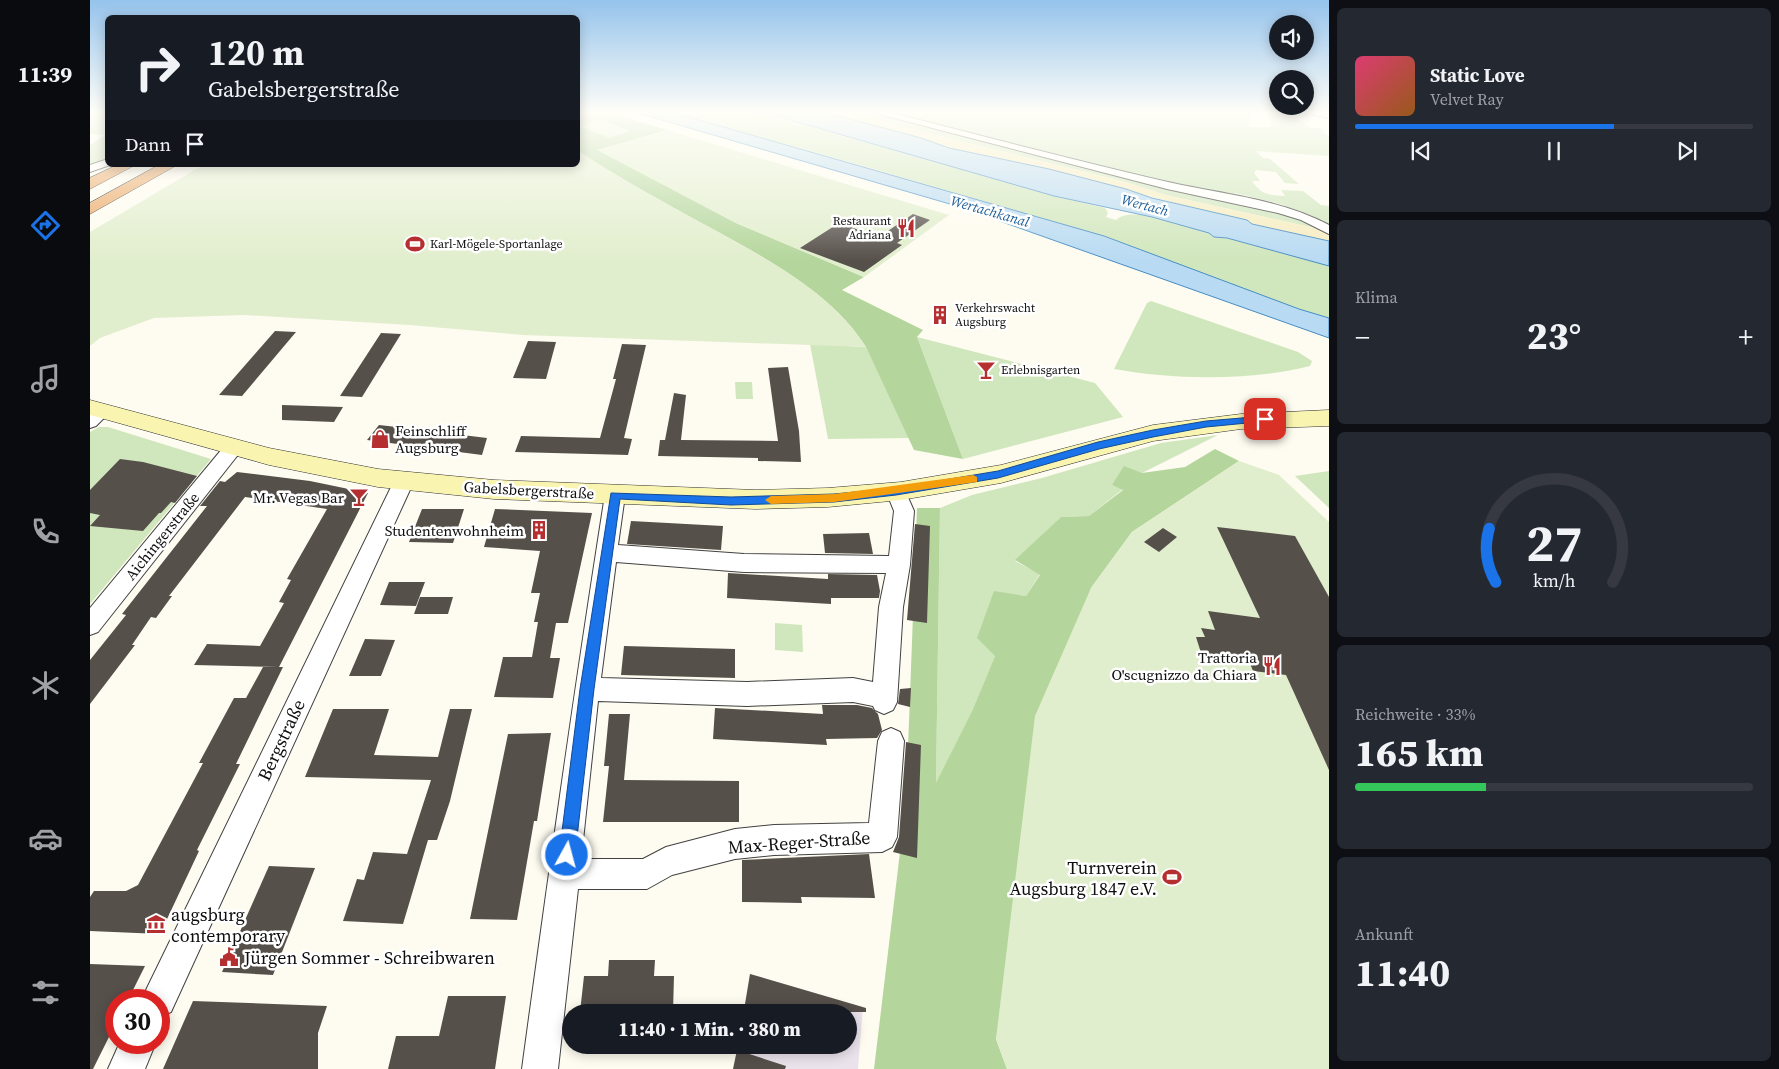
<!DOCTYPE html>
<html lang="de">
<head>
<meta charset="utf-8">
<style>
  :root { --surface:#171b24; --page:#242831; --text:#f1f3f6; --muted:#9ea1a6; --line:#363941; --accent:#1a73e8 }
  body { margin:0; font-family:"Source Serif 4",serif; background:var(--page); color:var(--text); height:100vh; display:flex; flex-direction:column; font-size:19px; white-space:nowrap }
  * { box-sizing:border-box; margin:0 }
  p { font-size:16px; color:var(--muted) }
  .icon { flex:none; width:28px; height:28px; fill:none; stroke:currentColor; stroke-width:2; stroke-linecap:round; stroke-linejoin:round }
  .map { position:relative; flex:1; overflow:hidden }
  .sheet { display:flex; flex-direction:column; gap:8px; padding:8px; background:#0d0f14; width:450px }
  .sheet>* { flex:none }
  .guide { position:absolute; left:15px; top:15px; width:475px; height:152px; border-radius:8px; box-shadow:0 2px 12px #0003; background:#171b24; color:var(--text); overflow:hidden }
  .buttons { position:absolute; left:1179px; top:15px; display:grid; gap:10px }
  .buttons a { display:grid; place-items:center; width:45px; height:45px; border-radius:50%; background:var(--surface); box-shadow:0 2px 12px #0003; font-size:25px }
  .speed { position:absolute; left:15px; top:989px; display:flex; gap:10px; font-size:25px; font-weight:700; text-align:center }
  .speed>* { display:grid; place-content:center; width:65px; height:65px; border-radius:50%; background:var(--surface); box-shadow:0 2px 12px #0003; line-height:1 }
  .speed .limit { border:8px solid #d22; background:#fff; color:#111 }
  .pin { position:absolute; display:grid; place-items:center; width:42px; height:42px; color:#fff; margin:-21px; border-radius:10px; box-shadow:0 2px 8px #0006 }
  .me { position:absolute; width:55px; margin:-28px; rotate:7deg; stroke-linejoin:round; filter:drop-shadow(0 0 4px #0008) }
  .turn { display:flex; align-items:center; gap:18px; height:105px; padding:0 20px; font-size:22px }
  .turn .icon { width:65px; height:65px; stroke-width:2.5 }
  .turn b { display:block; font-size:35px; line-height:42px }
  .then { display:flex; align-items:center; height:48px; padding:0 20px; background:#0003; gap:10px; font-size:19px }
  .big { font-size:38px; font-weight:800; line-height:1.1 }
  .sheet .tile { flex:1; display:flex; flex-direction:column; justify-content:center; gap:8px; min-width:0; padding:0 18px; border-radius:8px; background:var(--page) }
  .sheet .dial { align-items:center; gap:0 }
  .dial svg { height:130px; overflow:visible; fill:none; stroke:var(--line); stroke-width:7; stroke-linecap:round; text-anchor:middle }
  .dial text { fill:var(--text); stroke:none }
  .song { display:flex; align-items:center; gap:15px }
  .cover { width:60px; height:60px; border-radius:8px; background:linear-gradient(135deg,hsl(340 70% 55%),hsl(30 70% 35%)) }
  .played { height:5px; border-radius:2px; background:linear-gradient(90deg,var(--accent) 65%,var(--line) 65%) }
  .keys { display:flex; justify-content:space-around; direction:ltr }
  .heat { display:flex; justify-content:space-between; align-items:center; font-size:28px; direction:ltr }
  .charge { height:8px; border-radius:4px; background:linear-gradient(90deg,#34c759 33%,var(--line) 0) }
  .trip { position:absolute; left:472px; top:1004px; width:295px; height:50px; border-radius:25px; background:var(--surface); box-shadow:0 2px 12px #0003; font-weight:800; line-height:50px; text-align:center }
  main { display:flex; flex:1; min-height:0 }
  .dock { display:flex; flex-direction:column; width:90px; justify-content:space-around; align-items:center; background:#090b0e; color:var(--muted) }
  .dock .icon { width:35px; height:35px }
  .dock .on { color:var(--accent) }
  .dock b { font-size:22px; color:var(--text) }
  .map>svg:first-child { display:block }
  .industrial { fill:#ebe3ec }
  .green { fill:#d0e6bc }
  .forest { fill:#b4d69c }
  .sand { fill:#f6ecc0 }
  .pitch { fill:#e1eecd }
  .water { fill:#b8daf2; stroke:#448cc4 }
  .building { fill:#56504b }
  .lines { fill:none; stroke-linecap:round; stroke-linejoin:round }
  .street-casing { stroke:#414141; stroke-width:2 }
  .secondary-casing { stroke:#303030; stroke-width:1 }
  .highway-casing { stroke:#1f1f1f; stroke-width:1 }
  .street { fill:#fff; fill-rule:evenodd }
  .secondary { fill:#f9f4b0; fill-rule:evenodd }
  .highway { fill:#eaa562; fill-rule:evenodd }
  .route { fill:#1a73e8; stroke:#114b97 }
  .slow { fill:#f59e0b }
  .labels { text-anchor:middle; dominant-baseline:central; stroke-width:5; stroke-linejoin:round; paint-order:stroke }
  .far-poi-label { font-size:12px; fill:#0e0e0e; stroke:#fff; text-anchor:start }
  .far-water-label { font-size:14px; font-style:italic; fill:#1f5f98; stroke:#fff }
  .poi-label { font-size:15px; fill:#0e0e0e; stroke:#fff; text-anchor:end }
  .street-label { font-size:15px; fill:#0e0e0e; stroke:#fff }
  .near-street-label { font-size:18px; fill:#0e0e0e; stroke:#fff }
  .near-poi-label { font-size:18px; fill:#0e0e0e; stroke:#fff; text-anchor:start }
</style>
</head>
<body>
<main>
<nav class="dock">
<b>11:39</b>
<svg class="icon on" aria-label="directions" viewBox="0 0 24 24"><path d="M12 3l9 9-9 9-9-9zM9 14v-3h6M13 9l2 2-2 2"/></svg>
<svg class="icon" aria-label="music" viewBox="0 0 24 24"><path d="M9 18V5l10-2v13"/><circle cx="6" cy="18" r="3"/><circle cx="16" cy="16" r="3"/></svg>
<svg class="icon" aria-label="phone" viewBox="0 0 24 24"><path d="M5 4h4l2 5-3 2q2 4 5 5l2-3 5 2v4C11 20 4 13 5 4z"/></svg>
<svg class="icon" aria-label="climate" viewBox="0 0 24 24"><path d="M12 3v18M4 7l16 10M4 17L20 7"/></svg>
<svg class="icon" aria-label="car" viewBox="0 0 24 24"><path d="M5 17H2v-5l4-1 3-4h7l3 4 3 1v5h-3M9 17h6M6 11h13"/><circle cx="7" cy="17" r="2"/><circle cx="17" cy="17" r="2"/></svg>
<svg class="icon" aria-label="filters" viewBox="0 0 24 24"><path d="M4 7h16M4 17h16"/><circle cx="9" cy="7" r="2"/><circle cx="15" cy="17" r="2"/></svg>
</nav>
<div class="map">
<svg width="1239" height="1069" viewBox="0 0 1239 1069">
  <rect width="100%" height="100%" fill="#fefcf0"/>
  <polygon class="industrial" points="660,974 773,1007 768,1069 644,1069 648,1045 759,1045 759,1012 654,1012"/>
  <g class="green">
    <polygon points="0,111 17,111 17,160 0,167 0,145 15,135 0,134"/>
    <path d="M 574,111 L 651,111 L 678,115 L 964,196 L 1015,208 L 1018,213 L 1016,217 L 1026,220 C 1041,204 1099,227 1119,233 L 1124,237 L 1137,238 L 1239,266 L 1239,318 L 1209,309 L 1014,236 L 721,151 Z"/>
    <polygon points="749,111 777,111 814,120 1208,217 1234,230 1076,195 1032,181"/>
    <path d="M 792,111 L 1160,111 L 1158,127 L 1181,127 L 1179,114 L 1203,115 L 1221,128 L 1230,128 L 1235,131 L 1232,132 L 1239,136 L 1239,156 L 1166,151 L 1173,158 L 1180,159 L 1209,184 L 1195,183 L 1186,172 L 1166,170 L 1164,173 L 1170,181 L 1162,181 C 1173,196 1177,194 1195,196 L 1191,190 L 1213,191 L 1231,205 L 1239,206 L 1239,226 L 1220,215 L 1198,210 L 1194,205 L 1145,193 L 1143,198 Z"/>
    <path d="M 1061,301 L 1208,352 L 1222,361 L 1220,366 C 1161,381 1084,380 1024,369 L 1057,303 Z"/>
    <polygon points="827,337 1005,383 1033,417 873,459"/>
    <polygon points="720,344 776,347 820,438 738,439"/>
    <polygon points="645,382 662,382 663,399 646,399"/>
    <polygon points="9,427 18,427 121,459 0,604 0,432"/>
    <polygon points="1128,435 1052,473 1022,485 1033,489 999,516 971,517 925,561 950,574 936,596 904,592 905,656 882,711 846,784 850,508 882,495 952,478 1071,443"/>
    <polygon points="1239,471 1239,508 1205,476"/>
    <polygon points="685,623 712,625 713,652 685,650"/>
  </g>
  <g class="forest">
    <path d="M 488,111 L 514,111 L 577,130 L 508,150 L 646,223 L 774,277 L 752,290 L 833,330 L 827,337 L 873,459 L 824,450 L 776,347 C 742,292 672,256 617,226 C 573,202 529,178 488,151 Z"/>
    <polygon points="1125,449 1149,461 1042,532 1001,588 906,1039 917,1069 784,1069 816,802 827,508 850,508 846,783 882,711 905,656 887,638 904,591 936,596 950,575 925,560 971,517 999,516 1033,490 1022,485 1034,466 1052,473 1095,467"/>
  </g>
  <polygon class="sand" points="730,111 749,111 1032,181 1076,195 1234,230 1239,234 1239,241 1162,224 959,169 859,148 831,138"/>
  <g class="pitch">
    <polygon points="510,119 540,131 519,138 490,126"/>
    <polygon points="577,130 859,215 774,277 646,223 507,150"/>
    <path d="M 488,151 C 529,178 573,202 617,226 C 672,256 742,292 776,347 L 433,335 L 319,325 L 155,315 L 64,318 L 10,338 L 0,346 L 0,232 L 113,165 L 488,165 Z"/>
    <polygon points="1149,461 1189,475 1239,522 1239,1069 917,1069 906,1039 945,716 1001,588 1042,532"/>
  </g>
  <g class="water">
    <polygon points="541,111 574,111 588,114 1014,236 1209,309 1239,318 1239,338 870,207"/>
    <polygon points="652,111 730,111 831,138 859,148 959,169 1036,189 1062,198 1157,220 1162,224 1239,241 1239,266 1137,238 1124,237 1119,233 1062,217 964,196 679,114"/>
  </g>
  <g class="building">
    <polygon points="823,214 840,220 807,243 812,245 774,272 710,248 749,223 789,237"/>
    <polygon points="185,331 206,332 152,396 129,395"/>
    <polygon points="291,333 311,334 272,397 250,396"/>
    <polygon points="438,341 466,342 456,379 423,378"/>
    <polygon points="532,344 556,345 534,438 542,439 538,455 425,452 431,436 510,438 526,379 523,379"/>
    <polygon points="698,367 709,431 711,462 668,461 668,458 568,456 570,440 575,440 584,393 596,395 591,440 688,441 678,368"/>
    <polygon points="192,405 253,407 244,422 192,420"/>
    <polygon points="289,425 298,426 397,438 392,455 277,440"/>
    <polygon points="30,459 53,462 107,476 85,503 81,502 71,513 69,513 53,531 0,526 10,515 0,513 0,490"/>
    <polygon points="147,472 220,481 278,493 189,667 104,665 117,644 170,646 194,603 189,602 201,580 197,579 237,509 155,497 79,596 82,596 66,618 61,617 42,645 45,645 0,704 0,660 36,615 32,614 117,506 110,506 130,481 135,482"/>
    <polygon points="332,509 374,509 363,543 319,542"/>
    <polygon points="405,509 502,513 478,623 466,623 460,658 470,658 463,698 404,697 413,657 442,657 448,622 444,622 450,593 441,593 450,551 394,547"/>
    <polygon points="541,521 633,526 631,550 537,544"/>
    <polygon points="825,524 840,526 837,623 817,620"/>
    <polygon points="1127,527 1205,536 1239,597 1239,770 1196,675 1163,671 1159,661 1112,656 1106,637 1115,637 1111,628 1125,630 1118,611 1170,618"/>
    <polygon points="1073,528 1087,537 1069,552 1054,542"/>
    <polygon points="779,533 783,554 735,553 733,534"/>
    <polygon points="638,573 738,579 738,574 787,575 790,591 789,598 741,598 741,604 637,598"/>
    <polygon points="299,582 335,582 326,606 290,605"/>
    <polygon points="330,597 363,597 358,614 324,614"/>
    <polygon points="275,639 305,640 291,676 259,676"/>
    <polygon points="534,646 645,649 645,678 531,675"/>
    <polygon points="173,667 193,667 146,764 150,764 107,850 109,851 70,934 0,931 0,897 4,891 36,891 48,885 113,763 109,763 144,698 156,698"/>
    <polygon points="821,688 820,707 808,704 810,689"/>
    <polygon points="732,705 767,705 782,708 788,714 792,730 787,738 736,739 737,745 623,739 625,708 733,714"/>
    <polygon points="243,709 299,709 284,755 348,757 360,709 382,709 360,801 347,840 338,840 313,924 253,921 267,879 274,880 283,852 317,854 341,780 215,777"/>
    <polygon points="519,714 540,714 534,780 649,781 649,822 513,822 519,766 514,766"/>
    <polygon points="461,733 447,821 444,821 427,920 380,919 418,734"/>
    <polygon points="816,742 831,745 827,858 803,852 809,837"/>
    <polygon points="779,854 785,898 711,897 712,903 652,902 652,860"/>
    <polygon points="179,866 225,868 183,975 132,972"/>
    <polygon points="519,960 565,960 564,976 584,976 583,1012 490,1012 494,976 518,976"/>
    <polygon points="0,964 55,966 38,1000 26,1000 26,1023 3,1069 0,1069"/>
    <polygon points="660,974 776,1008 776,1012 682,1012 655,1004"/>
    <polygon points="358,996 416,996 405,1069 298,1069 306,1036 349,1036"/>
    <polygon points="103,1001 237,1006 228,1033 228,1069 73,1069"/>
    <polygon points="647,1050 696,1066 695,1069 643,1069"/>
  </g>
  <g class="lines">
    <g class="street-casing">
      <g id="street">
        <path d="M 777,111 L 794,111 C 889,135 983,160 1078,182 C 1131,194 1191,199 1239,225 L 1239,234 L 1211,220 L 1188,213 L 1077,189 Z"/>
        <polygon points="1213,111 1239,112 1239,118 1215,113"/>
        <polygon points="18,159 18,165 20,165 0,172 0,165"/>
        <polygon points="12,405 18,407 21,411 6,426 0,428 0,412"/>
        <polygon points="144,441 151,443 153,447 151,451 8,632 0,635 0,608 137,443"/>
        <polygon points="314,474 321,476 324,481 81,1012 69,1017 69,1000 52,1000 57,988 304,481 307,476"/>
        <path d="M 806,484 L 813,486 L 824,511 L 820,565 L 813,607 L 807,702 L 803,710 L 794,714 L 785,710 L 783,706 L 763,702 L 657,706 L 508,701 L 491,859 L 553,859 L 576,847 L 645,829 L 684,825 L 779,823 L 788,741 L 792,732 L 801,728 L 810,732 L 814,741 L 807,837 L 802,847 L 792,852 L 684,855 L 645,859 L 582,875 L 557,889 L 488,889 L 468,1069 L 432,1069 C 458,877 485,685 515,495 L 518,490 L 525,488 L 532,490 L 535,495 L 528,545 L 654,554 L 799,556 L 804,511 L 796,491 L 799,486 ZM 526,562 L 654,572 L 796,573 L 789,607 L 783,682 L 763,678 L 657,682 L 511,678 Z"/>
        <polygon points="30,1042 66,1042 55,1069 18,1069"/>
      </g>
    </g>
    <g class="secondary-casing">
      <polygon id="secondary" points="0,400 179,448 288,469 404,480 666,490 738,488 811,482 911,465 1063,425 1151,414 1239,410 1239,426 1151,429 1063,441 911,483 811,500 738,507 666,509 404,499 288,487 179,465 0,415"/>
    </g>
    <g class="highway-casing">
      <g id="highway">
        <polygon points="27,165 45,165 0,189 0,178"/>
        <polygon points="69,165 87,165 0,214 0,203"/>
      </g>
    </g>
    <use href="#street" class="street"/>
    <use href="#secondary" class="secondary"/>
    <use href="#highway" class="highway"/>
  </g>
  <linearGradient id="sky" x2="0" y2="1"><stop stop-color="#95c3ec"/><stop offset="0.43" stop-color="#fffef8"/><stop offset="1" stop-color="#fffef8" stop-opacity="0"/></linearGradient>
  <rect width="1239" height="261" fill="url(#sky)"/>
  <polygon class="route" points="1175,416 1179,419 1178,421 1116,427 1063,437 1009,449 908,478 806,495 744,502 641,505 530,499 504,689 485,855 483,860 477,863 471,860 469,855 490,689 521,493 641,497 744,494 806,488 908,471 1008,442 1063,430 1116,421"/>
  <polygon class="slow" points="883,475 887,477 887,482 744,502 681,504 675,500 681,496 744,494"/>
  <defs>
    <g id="restaurant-bare" transform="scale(1.5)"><path d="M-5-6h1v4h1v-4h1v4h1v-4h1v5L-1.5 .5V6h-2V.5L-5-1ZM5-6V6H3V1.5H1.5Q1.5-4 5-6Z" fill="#b52f31" stroke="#fff" stroke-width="2.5" paint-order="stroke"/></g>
    <g id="stadium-bare" transform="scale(1.5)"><path d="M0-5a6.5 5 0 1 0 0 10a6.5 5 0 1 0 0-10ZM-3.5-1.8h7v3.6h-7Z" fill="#b52f31" stroke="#fff" stroke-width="2.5" paint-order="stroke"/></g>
    <g id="building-bare" transform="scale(1.5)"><path d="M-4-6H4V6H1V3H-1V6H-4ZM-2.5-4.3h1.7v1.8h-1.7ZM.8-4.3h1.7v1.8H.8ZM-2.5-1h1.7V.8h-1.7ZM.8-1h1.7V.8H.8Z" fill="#b52f31" stroke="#fff" stroke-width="2.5" paint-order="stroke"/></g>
    <g id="bar-bare" transform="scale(1.5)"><path d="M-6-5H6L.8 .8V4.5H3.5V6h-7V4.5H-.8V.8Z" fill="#b52f31" stroke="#fff" stroke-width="2.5" paint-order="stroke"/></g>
    <g id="shop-bare" transform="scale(1.5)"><path d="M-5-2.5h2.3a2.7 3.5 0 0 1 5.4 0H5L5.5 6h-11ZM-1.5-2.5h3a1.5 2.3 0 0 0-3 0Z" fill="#b52f31" stroke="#fff" stroke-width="2.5" paint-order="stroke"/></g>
    <g id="museum-bare" transform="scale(1.5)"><path d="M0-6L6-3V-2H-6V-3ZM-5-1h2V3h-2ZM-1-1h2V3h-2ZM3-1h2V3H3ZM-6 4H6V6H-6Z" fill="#b52f31" stroke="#fff" stroke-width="2.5" paint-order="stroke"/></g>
    <g id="civic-bare" transform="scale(1.5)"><path d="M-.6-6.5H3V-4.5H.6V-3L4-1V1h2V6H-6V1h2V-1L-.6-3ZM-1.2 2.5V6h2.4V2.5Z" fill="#b52f31" stroke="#fff" stroke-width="2.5" paint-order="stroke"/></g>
  </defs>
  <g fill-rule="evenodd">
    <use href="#restaurant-bare" x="816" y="228"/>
    <use href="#stadium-bare" x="325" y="244"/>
    <use href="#building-bare" x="850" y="315"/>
    <use href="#bar-bare" x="896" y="370"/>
    <use href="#shop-bare" x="290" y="439"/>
    <use href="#bar-bare" x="269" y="497"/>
    <use href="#building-bare" x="449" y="530"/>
    <use href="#restaurant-bare" x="1182" y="666"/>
    <use href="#stadium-bare" x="1082" y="877"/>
    <use href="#museum-bare" x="66" y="924"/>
    <use href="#civic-bare" x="139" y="957"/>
  </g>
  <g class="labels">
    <g class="far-poi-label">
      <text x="801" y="221" text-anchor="end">Restaurant<tspan x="801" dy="14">Adriana</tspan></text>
      <text x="340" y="244">Karl-Mögele-Sportanlage</text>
      <text x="865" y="308">Verkehrswacht<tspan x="865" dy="14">Augsburg</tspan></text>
      <text x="911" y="370">Erlebnisgarten</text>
    </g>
    <g class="far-water-label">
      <text transform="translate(1055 205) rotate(15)">Wertach</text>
      <text transform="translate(900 211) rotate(16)">Wertachkanal</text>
    </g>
    <g class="poi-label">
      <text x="305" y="430" text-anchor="start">Feinschliff<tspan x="305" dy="17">Augsburg</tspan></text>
      <text x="254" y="497">Mr. Vegas Bar</text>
      <text x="434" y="530">Studentenwohnheim</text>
      <text x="1167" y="657">Trattoria<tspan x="1167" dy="17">O'scugnizzo da Chiara</tspan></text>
    </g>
    <g class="street-label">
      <text transform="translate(439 490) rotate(3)">Gabelsbergerstraße</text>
      <text transform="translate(72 536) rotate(-51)">Aichingerstraße</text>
    </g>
    <g class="near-street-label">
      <text transform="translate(191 740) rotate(-65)">Bergstraße</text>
      <text transform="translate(709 842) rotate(-4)">Max-Reger-Straße</text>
    </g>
    <g class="near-poi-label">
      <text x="1067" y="867" text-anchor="end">Turnverein<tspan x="1067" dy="21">Augsburg 1847 e.V.</tspan></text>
      <text x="81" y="914">augsburg<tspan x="81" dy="21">contemporary</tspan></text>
      <text x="154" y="957">Jürgen Sommer - Schreibwaren</text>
    </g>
  </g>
</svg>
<div class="buttons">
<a><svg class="icon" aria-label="sound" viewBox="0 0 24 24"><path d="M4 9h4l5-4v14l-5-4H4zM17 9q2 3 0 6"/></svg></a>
<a><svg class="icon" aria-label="search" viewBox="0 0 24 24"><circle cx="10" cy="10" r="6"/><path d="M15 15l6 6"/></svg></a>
</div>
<div class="speed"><div class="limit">30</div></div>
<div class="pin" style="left:1175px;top:419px;background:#d93025"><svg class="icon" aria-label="arrive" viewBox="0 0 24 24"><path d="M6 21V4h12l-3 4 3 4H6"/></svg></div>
<svg class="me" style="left:477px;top:855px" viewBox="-20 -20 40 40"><circle r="17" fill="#1a73e8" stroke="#fff" stroke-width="3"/><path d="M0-11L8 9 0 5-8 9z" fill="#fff"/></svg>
<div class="trip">11:40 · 1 Min. · 380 m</div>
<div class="guide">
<div class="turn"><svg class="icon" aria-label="right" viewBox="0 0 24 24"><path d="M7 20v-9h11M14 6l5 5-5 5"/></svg><div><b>120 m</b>Gabelsbergerstraße</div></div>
<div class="then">Dann<svg class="icon" aria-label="arrive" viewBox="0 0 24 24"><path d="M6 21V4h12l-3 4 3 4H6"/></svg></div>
</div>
</div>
<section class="sheet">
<div class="tile">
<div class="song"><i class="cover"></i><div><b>Static Love</b><p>Velvet Ray</p></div></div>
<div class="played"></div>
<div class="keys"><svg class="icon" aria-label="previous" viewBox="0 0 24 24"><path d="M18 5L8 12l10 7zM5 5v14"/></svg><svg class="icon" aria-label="pause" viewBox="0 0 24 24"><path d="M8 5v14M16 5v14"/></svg><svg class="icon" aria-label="next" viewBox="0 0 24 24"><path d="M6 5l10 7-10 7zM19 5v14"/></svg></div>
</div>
<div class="tile"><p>Klima</p>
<div class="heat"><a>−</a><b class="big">23°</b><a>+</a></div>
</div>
<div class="tile dial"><svg viewBox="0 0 100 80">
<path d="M14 69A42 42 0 1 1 86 69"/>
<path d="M14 69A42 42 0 0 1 10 36" stroke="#1a73e8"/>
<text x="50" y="56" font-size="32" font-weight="700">27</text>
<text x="50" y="72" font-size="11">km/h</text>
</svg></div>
<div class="tile"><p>Reichweite · 33%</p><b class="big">165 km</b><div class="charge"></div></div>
<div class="tile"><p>Ankunft</p><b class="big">11:40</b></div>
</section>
</main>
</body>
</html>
